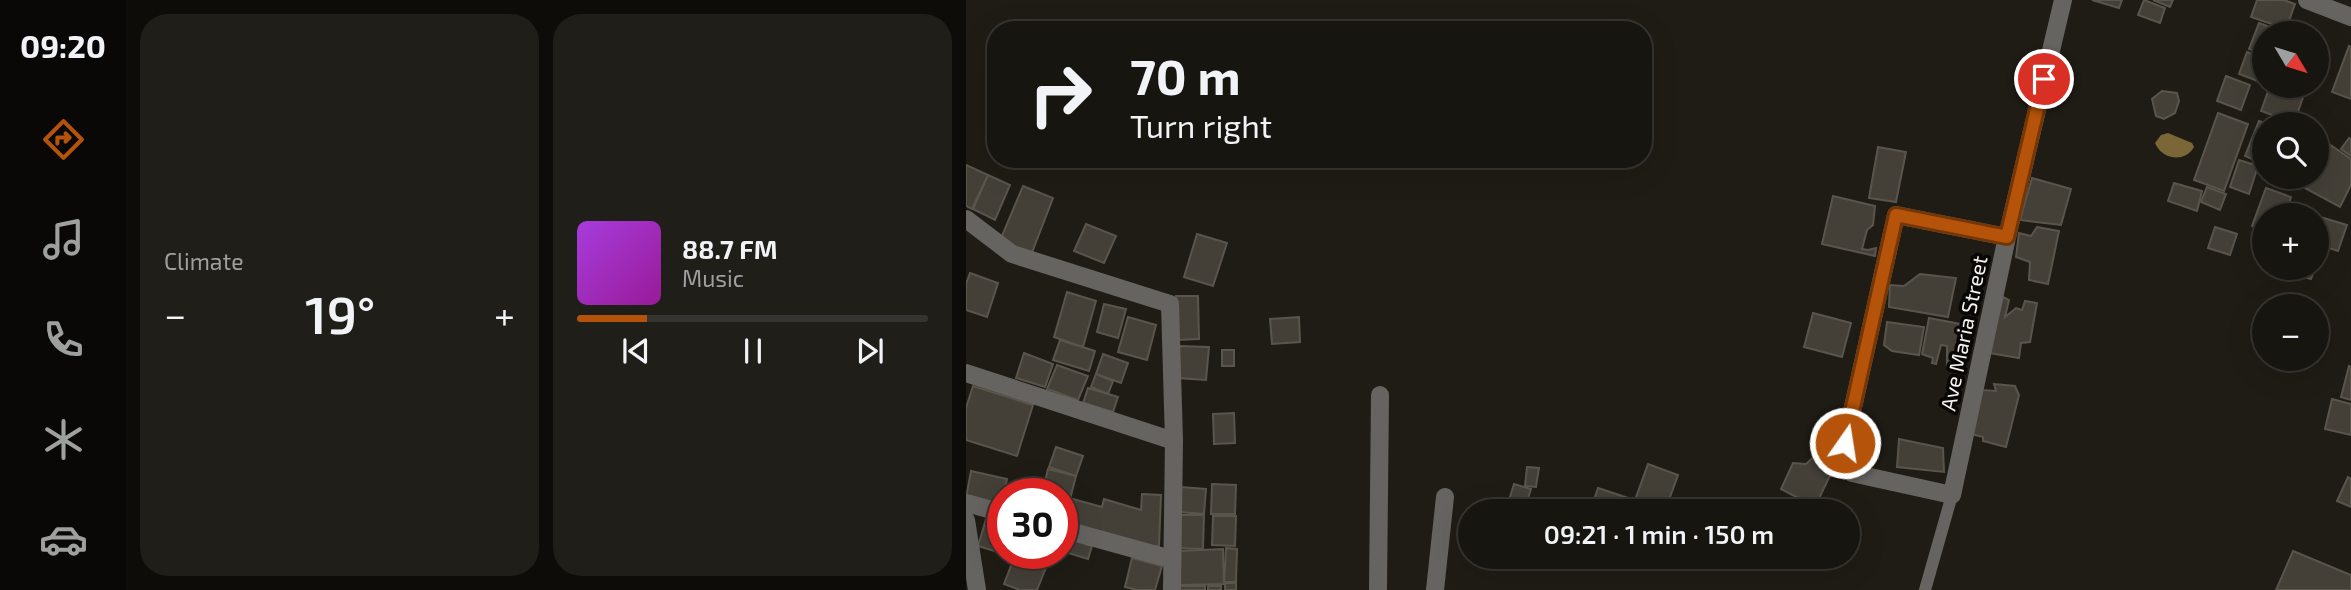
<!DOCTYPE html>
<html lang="en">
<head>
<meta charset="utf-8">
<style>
  :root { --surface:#171510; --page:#201e19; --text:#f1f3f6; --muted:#9e9f9f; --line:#363430; --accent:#b45309 }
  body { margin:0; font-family:"Exo 2",sans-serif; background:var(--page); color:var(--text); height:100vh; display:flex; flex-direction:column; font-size:26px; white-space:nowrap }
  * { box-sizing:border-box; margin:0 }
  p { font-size:23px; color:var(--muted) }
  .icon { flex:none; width:38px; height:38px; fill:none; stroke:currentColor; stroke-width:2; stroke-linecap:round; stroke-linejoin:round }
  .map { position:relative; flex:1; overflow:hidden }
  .panel { display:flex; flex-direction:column; gap:14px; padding:14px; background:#0d0c09; width:840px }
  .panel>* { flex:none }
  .banner { position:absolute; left:21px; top:21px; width:665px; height:147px; border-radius:28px; box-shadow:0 7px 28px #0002,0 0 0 2px var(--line); background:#171510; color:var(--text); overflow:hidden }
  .needle { width:46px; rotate:128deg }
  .tools { position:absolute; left:1286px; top:21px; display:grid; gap:14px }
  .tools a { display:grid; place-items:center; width:77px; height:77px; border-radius:50%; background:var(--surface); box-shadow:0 7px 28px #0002,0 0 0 2px var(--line); font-size:35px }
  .speed { position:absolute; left:21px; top:478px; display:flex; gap:14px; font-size:35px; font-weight:700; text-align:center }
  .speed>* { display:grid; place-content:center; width:91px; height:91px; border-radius:50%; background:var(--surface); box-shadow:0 7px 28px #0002,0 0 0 2px var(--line); line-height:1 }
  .speed .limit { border:10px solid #d22; background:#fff; color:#111 }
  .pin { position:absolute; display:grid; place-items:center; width:60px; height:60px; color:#fff; margin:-30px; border:4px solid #fff; border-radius:50%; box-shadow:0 2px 7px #0007 }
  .me { position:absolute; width:77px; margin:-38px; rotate:13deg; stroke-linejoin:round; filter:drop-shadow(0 0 5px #0008) }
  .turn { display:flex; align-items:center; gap:24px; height:147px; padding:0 28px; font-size:32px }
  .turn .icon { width:91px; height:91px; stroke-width:2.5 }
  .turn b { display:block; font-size:49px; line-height:60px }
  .big { font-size:52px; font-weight:600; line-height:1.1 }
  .panel .widget { flex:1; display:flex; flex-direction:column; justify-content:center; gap:10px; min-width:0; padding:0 24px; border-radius:28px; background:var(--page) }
  .song { display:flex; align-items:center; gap:21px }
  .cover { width:84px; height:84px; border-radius:10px; background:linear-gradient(135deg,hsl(280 70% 55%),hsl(300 70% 35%)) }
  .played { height:7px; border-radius:4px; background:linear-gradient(90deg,var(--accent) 20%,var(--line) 20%) }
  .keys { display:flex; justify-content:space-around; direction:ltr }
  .heat { display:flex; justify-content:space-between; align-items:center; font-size:38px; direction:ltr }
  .panel .tiles { flex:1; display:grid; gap:14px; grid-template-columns:repeat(2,1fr) }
  .trip { position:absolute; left:492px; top:499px; width:402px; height:70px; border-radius:35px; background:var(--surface); box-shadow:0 7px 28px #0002,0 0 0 2px var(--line); font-weight:600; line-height:70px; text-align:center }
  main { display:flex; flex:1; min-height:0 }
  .menu { display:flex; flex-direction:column; width:126px; justify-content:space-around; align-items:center; background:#090806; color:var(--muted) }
  .menu .icon { width:49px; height:49px }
  .menu .on { color:var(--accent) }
  .menu b { font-size:32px; color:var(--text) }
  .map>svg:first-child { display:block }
  .water { fill:#7a6636 }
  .building { fill:#444038; stroke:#59554c; stroke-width:2 }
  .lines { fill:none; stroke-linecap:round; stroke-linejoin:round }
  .service { stroke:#666460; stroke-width:12 }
  .minor { stroke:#666460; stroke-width:18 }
  .route-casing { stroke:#753606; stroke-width:18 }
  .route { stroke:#b45309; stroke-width:12 }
  .labels { text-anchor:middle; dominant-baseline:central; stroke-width:7; stroke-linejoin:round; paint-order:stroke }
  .street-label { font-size:21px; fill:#f6f4ef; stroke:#080705 }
</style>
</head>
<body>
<main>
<nav class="menu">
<b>09:20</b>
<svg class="icon on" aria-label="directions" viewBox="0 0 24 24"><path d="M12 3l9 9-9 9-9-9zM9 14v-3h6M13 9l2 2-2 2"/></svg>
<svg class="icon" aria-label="music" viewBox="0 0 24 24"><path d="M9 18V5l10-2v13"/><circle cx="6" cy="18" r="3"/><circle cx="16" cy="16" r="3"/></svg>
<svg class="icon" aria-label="phone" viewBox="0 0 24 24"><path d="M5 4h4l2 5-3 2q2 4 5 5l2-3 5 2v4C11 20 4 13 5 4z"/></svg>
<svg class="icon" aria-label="climate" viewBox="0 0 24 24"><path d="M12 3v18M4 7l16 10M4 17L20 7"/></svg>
<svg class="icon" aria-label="car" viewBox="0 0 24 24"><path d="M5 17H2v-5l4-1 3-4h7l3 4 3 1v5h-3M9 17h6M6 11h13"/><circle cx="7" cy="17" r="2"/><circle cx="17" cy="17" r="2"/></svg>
</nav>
<section class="panel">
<div class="tiles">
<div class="widget"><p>Climate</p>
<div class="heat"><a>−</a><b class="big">19°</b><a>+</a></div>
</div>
<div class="widget">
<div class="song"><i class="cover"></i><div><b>88.7 FM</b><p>Music</p></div></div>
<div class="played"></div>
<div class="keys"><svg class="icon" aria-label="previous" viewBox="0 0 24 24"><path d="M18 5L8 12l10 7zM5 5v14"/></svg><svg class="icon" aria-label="pause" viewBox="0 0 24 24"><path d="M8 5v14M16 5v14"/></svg><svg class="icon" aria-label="next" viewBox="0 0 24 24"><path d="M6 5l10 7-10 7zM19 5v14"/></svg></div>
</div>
</div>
</section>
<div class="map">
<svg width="1385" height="590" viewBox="0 0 1385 590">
  <rect width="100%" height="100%" fill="#1f1c15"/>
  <path class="water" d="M 1202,133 L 1226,143 L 1228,147 C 1219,163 1196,160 1189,143 L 1195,135 Z"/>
  <g class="building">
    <polygon points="1126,0 1156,0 1153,8"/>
    <polygon points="1178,0 1199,8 1194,23 1172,15"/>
    <polygon points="1187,0 1207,0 1204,7"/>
    <polygon points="1291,0 1318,0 1329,4 1320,29 1285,17"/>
    <polygon points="1293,23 1317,32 1298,33 1298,55 1283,49"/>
    <polygon points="1383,46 1385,47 1385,99 1366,92"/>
    <polygon points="1281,52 1298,58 1298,69 1294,82 1273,74"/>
    <polygon points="1260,76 1284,85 1275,110 1251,101"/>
    <polygon points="1304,86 1341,86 1328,123 1295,111"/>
    <polygon points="1196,91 1211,93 1213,101 1209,113 1198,119 1190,116 1186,99"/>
    <polygon points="1252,113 1282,124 1258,191 1228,180"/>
    <polygon points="1293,121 1301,124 1298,124 1298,164 1279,156"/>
    <polygon points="1383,138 1385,139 1385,156 1375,149"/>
    <polygon points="1363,144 1385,159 1385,185 1374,207 1339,188 1345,177 1351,177 1351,166"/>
    <polygon points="912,147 940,152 930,202 903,198"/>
    <polygon points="1273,160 1292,166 1283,194 1264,187"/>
    <polygon points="0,165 22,175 6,209 0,206"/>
    <polygon points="22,175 44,185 29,220 7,209"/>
    <polygon points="1308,177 1334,177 1329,187"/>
    <polygon points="1066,178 1105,189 1095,225 1054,220"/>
    <polygon points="1208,183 1236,191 1231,211 1202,201"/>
    <polygon points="57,186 87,198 65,255 33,243"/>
    <polygon points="1241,187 1260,194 1254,210 1235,202"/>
    <polygon points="1300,188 1325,197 1319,215 1298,215 1298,230 1286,226"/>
    <polygon points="867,196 909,206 907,225 901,230 896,249 902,250 910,248 909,256 856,244"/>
    <polygon points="1351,216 1381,225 1372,251 1351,244"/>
    <polygon points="120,224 150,236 138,263 108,251"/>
    <polygon points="1071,227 1093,231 1082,284 1063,280 1064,262 1050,257 1053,233 1065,236"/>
    <polygon points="1249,227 1271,234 1264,255 1242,248"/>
    <polygon points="231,234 261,243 247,286 218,277"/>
    <polygon points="1309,268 1349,268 1345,279"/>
    <polygon points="4,273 32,283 21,317 0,310 0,284"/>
    <polygon points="954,274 990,278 982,317 923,307 924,285 938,286"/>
    <polygon points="101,292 130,301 117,347 88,337"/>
    <polygon points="210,296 232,296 233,339 211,340"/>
    <polygon points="1037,297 1043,300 1039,317 1050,308 1056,310 1059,301 1071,303 1064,342 1055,343 1053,358 1023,353"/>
    <polygon points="138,304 160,309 152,338 131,332"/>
    <polygon points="847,313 885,323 876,357 838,347"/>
    <polygon points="162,317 190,325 181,360 152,352"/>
    <polygon points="333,317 334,342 306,344 304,319"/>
    <polygon points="963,318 1000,325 998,331 1004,333 999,369 981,366 981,346 975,345 970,364 966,363 967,358 956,354"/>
    <polygon points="921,322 958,327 953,355 926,351 918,345"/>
    <polygon points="94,340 129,351 123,371 87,360"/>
    <polygon points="213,346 243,347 240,380 211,378"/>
    <rect x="256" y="350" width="12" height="16"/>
    <polygon points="58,353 87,364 79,387 50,378"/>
    <polygon points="137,354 162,363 155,383 130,374"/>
    <polygon points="91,365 122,376 112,400 81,389"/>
    <polygon points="1383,366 1385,367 1385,400 1375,397"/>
    <polygon points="130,374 147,381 142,394 125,387"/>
    <polygon points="1028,384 1049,386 1053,395 1040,447 1017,441 1017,437 1005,434 1015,390 1030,391"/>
    <polygon points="7,386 67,405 51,456 0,440 0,408"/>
    <polygon points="122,388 152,397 147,412 117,403"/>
    <polygon points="1366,399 1385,404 1385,435 1359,429"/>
    <polygon points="268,413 269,443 248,444 247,414"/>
    <polygon points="933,439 977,448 978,472 931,467"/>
    <polygon points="90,447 117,456 110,476 83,467"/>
    <polygon points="853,452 871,461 847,511 841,507 842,503 815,489 827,463 840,464"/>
    <polygon points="682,464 712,475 699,511 665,511"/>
    <polygon points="561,467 573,468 570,487 559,486"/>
    <polygon points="82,469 110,476 102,507 96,506 96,494 76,494"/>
    <polygon points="5,471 41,479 35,506 0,498"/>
    <polygon points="1382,477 1385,479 1385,507 1371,501"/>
    <polygon points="246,484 270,485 269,514 245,514"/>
    <polygon points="548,484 565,489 558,511 540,510"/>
    <polygon points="214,487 240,489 238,514 212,512"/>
    <polygon points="632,488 662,498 658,511 624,511"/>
    <polygon points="176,494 195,495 193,546 183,546 101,522 107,499 136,507 138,499 175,510"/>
    <polygon points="743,505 765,511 741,511"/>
    <polygon points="210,515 238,515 237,549 209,548"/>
    <polygon points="247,516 270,516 269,546 246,545"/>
    <polygon points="20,519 37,524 37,553 46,553 45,556 12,546"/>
    <polygon points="96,536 126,546 122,559 96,551"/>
    <polygon points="260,548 271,549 270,582 258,582"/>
    <polygon points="257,549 258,584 213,585 213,551"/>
    <polygon points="1327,551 1385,575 1385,590 1310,590"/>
    <polygon points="50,553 81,565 71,590 54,590 38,584"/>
    <polygon points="54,553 79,553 77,561"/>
    <polygon points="166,558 196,566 189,590 171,590 159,587"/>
    <rect x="259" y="583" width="11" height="7"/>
    <rect x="213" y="586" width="26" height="4"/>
    <rect x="242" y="586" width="13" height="4"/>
  </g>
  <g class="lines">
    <polyline class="service" points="959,590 986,495"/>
    <g class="minor">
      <polyline points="1341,0 1385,17"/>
      <polyline points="0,219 46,254 204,304 208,441 206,590"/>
      <polyline points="1041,237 930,215 879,443 881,466 886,473 986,495 1041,237 1097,0"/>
      <polyline points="0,373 208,441"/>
      <polyline points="0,503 37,513"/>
      <polyline points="0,520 11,590"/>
      <polyline points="96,529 205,559"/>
      <polyline points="412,590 414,395"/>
      <polyline points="469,590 479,497"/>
    </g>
  </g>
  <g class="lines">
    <g class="route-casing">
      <polyline id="route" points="879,443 930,215 1041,237 1078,79"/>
    </g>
    <use href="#route" class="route"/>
  </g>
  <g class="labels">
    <g class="street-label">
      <text transform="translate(997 333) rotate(-78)">Ave Maria Street</text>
    </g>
  </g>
</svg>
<div class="tools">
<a><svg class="needle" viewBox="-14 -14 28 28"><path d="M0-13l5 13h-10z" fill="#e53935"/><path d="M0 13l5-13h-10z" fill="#9e9f9f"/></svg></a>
<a><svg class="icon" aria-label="search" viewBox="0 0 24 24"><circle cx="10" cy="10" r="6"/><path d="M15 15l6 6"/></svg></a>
<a>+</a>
<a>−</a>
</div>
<div class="speed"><div class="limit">30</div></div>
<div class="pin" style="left:1078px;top:79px;background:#d93025"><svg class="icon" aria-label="arrive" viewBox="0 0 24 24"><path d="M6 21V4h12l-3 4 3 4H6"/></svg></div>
<svg class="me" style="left:879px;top:443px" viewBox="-20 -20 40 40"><circle r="17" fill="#b45309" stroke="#fff" stroke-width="3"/><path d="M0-11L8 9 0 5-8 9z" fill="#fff"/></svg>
<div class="trip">09:21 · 1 min · 150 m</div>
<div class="banner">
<div class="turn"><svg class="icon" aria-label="right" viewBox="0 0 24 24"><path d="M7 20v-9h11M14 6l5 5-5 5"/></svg><div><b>70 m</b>Turn right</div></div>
</div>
</div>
</main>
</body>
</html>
